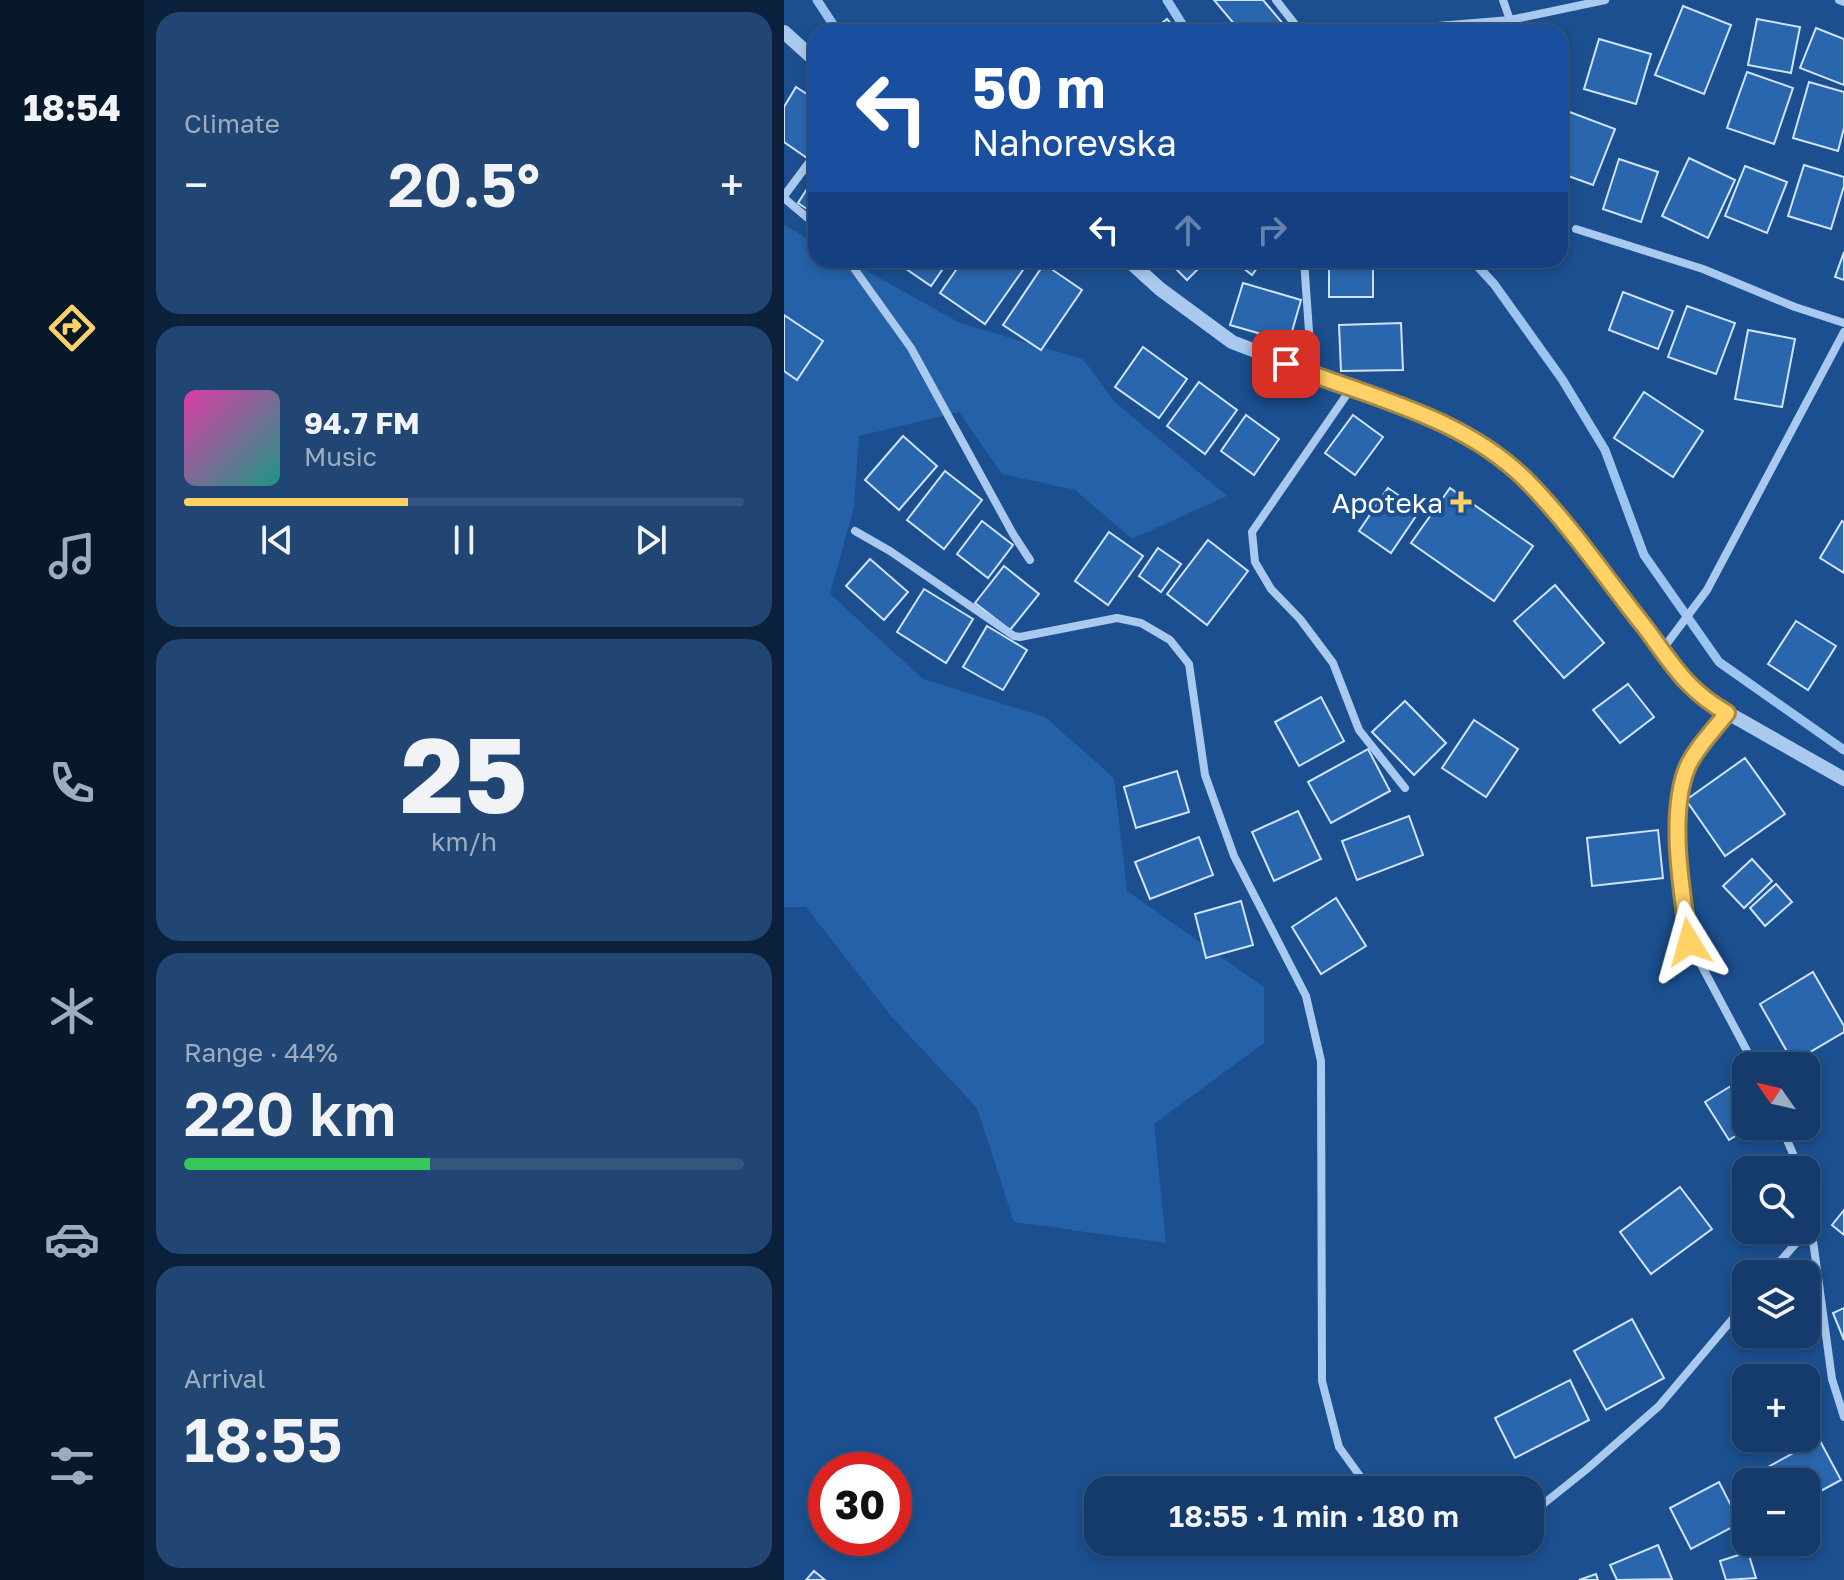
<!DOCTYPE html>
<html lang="en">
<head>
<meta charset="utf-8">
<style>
  :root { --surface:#143b6b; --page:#214673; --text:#f1f3f6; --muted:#9dadc1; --line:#33557e; --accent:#ffd166 }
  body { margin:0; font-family:"Golos Text",sans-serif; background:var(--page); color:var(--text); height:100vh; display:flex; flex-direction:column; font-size:30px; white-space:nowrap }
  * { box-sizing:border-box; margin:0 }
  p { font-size:26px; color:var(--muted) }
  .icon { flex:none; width:44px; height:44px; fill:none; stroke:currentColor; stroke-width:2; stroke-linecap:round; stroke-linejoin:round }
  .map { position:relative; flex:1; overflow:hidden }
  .side { display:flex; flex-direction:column; gap:12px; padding:12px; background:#0b203b; width:640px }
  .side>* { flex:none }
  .hud { position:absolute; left:24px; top:24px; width:760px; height:244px; border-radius:24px; box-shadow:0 4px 12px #0003,0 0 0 2px var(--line); background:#1a4fa0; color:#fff; overflow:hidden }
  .needle { width:52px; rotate:304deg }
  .controls { position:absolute; left:948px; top:1052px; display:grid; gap:16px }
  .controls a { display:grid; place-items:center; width:88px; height:88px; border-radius:16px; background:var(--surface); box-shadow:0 4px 12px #0003,0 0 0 2px var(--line); font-size:40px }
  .speed { position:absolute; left:24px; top:1452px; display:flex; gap:16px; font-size:40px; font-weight:700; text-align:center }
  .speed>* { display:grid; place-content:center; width:104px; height:104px; border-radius:50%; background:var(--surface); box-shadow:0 4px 12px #0003,0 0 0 2px var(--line); line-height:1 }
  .speed .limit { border:12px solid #d22; background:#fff; color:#111 }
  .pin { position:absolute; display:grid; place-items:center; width:68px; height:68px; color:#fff; margin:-34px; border-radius:16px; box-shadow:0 4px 12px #0006 }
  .me { position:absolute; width:88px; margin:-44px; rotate:352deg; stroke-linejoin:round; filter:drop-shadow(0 0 6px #0008) }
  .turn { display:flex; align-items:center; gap:28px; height:168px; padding:0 32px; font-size:36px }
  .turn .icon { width:104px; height:104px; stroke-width:2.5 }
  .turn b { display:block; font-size:56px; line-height:68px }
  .lanes { display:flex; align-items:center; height:76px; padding:0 32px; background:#0003; justify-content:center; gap:40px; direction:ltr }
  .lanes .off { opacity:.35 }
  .big { font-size:60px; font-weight:600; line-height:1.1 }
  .side .card { flex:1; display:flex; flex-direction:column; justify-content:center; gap:12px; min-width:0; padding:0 28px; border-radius:24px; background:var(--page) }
  .side .dial { align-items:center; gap:0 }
  .dial b { font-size:104px; line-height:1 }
  .song { display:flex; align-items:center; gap:24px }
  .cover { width:96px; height:96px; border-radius:12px; background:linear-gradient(135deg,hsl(320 70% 55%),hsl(170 70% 35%)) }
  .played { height:8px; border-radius:4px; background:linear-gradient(90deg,var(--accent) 40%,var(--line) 40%) }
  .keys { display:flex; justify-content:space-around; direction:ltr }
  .heat { display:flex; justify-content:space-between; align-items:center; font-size:44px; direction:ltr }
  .charge { height:12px; border-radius:6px; background:linear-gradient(90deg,#34c759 44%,var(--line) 0) }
  .trip { position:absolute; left:300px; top:1476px; width:460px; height:80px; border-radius:24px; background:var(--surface); box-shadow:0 4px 12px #0003,0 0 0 2px var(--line); font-weight:600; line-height:80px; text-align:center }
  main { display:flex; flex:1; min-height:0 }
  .menu { display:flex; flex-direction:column; width:144px; justify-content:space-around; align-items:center; background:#08182b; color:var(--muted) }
  .menu .icon { width:56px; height:56px }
  .menu .active { color:var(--accent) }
  .menu b { font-size:36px; color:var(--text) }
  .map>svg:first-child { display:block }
  .green { fill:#2461a8 }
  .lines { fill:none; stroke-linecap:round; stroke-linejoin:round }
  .stream { stroke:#9cc4f0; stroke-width:9 }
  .building { fill:#2a66ad; stroke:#cfe3fa; stroke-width:2 }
  .minor { stroke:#a9c9ee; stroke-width:8 }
  .tertiary { stroke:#a9c9ee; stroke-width:14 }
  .route-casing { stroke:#a68842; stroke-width:20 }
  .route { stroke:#ffd166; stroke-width:14 }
  .poi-dot { fill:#ffd166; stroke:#1b4f8f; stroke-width:3 }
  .labels { text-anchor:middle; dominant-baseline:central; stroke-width:8; stroke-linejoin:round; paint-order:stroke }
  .poi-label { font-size:28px; fill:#fff; stroke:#1b4f8f; text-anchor:end }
</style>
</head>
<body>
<main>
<nav class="menu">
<b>18:54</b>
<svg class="icon active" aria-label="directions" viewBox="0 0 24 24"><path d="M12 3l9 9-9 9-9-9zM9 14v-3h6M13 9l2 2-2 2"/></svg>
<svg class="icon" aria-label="music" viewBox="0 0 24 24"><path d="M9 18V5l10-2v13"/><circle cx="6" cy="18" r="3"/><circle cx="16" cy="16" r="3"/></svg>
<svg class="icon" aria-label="phone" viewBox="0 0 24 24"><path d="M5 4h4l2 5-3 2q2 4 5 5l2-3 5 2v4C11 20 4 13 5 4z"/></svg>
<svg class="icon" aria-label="climate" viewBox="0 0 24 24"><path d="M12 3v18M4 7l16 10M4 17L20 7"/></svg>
<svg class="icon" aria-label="car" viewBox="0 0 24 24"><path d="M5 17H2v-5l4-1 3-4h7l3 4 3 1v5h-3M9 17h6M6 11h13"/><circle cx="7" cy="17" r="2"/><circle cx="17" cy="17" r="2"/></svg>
<svg class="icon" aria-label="filters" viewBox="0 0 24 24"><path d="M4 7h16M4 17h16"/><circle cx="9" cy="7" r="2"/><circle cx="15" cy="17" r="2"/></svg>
</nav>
<section class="side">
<div class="card"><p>Climate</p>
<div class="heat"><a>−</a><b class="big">20.5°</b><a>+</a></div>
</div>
<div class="card">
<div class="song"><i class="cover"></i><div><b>94.7 FM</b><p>Music</p></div></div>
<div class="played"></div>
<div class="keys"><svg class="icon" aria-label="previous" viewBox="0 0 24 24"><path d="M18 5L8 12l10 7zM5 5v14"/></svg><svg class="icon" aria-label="pause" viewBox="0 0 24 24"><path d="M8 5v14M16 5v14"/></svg><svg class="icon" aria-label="next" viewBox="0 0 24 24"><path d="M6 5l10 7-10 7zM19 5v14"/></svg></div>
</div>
<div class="card dial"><b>25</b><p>km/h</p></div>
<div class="card"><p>Range · 44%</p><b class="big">220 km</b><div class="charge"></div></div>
<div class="card"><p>Arrival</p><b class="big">18:55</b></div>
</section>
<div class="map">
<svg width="1060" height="1580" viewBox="0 0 1060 1580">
  <rect width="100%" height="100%" fill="#1b4f8f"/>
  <polygon class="green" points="0,225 32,243 32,260 63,260 176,323 299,359 331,402 443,496 348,539 291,490 218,474 175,412 75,436 70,507 46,594 139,679 261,717 330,778 343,891 480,987 480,1043 370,1124 382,1243 230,1222 193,1108 107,1016 22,907 0,907"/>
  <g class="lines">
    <g class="stream">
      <polyline points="33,0 54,32"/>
      <polyline points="383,0 403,32"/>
      <polyline points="688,260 710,284 778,379 821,450 860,555 935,662 1060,750"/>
    </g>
  </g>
  <g class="building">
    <polygon points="430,0 479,0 506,32 457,32"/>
    <polygon points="899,6 947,25 920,94 871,75"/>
    <polygon points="383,19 394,32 367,32"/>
    <polygon points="973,19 1016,27 1007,73 964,65"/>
    <polygon points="1032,28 1060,39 1060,85 1016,68"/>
    <polygon points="815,39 867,54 852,104 800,89"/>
    <polygon points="963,72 1009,88 990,144 943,128"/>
    <polygon points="1025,82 1060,92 1060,128 1054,151 1009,138"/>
    <polygon points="12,87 32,100 32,142 23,158 0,142 0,107"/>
    <polygon points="783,111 831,129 809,185 776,173 776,129"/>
    <polygon points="905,158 951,180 924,238 878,216"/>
    <polygon points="835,159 874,172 857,222 819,209"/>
    <polygon points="1020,165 1060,177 1060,186 1047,229 1004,216"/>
    <polygon points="961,166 1003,182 983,233 941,216"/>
    <polygon points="32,175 32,215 14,203"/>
    <polygon points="1060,252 1060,280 1051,277"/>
    <polygon points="109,260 165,260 147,286"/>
    <polygon points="179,260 246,260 201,324 156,293"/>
    <polygon points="383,260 423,260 403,280"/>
    <polygon points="449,260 479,260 468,275"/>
    <rect x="545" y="260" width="44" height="37"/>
    <polygon points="260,264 298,290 257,350 219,325"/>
    <polygon points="459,283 517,300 505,342 446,325"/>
    <polygon points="839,292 889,311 874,349 825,330"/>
    <polygon points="903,306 951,323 932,374 884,357"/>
    <polygon points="0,315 39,341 13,380 0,371"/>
    <polygon points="617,323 619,370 557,371 555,325"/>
    <polygon points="964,330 1011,339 998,407 951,399"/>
    <polygon points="359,347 403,379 375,418 331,387"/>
    <polygon points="415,382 453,410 421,454 383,426"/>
    <polygon points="860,392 919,431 889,477 830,438"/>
    <polygon points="462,415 495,439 470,475 437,451"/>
    <polygon points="569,415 599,437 571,475 541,453"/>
    <polygon points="119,436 153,466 115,510 81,480"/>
    <polygon points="161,471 198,500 160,549 123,520"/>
    <polygon points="604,488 636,510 607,553 575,531"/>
    <polygon points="666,488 749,546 710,601 627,543"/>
    <polygon points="198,521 229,545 204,578 173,554"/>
    <polygon points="1058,521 1060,522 1060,573 1036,558"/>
    <polygon points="325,532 359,556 324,605 291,581"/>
    <polygon points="424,540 464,571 423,625 383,594"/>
    <polygon points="374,548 397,564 377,592 355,576"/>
    <polygon points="86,559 124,592 100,620 62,586"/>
    <polygon points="220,566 255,594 226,630 191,603"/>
    <polygon points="771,585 820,643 780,678 730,621"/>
    <polygon points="140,589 189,619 162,663 113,632"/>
    <polygon points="1012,621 1052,646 1024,690 984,664"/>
    <polygon points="203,626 243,650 219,690 179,667"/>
    <polygon points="844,684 870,717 836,743 809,710"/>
    <polygon points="537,697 560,741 515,766 491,722"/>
    <polygon points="621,701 662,743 630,775 588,732"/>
    <polygon points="690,720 734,749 702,797 658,768"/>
    <polygon points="584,749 606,791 547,823 524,782"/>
    <polygon points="961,758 1001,814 941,856 902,800"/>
    <polygon points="393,771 405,812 352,828 340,787"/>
    <polygon points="514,811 537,859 490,881 468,832"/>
    <polygon points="625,816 639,855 573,880 558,841"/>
    <polygon points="874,830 879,878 808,886 803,838"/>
    <polygon points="415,837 429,875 366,899 351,862"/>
    <polygon points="968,859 988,881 960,908 939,886"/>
    <polygon points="992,884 1008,902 981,926 966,908"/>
    <polygon points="552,898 582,946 537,974 508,927"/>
    <polygon points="457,901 469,945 422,958 411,914"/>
    <polygon points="1029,972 1060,1026 1060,1032 1009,1062 976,1004"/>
    <polygon points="955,1081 962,1092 962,1126 968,1126 945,1140 921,1102"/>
    <polygon points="896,1187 928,1229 867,1274 836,1232"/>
    <polygon points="1060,1210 1060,1235 1048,1225"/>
    <polygon points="1060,1308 1060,1340 1049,1313"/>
    <polygon points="848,1319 880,1378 822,1410 790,1351"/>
    <polygon points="786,1380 805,1420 731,1458 711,1418"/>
    <polygon points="1035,1439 1057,1480 1022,1499 1022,1482 976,1482 971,1474"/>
    <polygon points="935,1482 956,1523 907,1549 886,1508"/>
    <polygon points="874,1545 888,1579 833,1580 826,1565"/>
    <polygon points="964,1552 972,1578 942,1580 936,1561"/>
    <polygon points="30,1571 41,1580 22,1580"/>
    <polygon points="812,1574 814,1580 795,1580"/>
  </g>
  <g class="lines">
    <g class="minor">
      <polyline points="492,0 517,32"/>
      <polyline points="719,0 726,20"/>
      <polyline points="1055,0 1060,2"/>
      <polyline points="581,32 726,20 821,0"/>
      <polyline points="0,196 32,153"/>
      <polyline points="0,198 32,225"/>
      <polyline points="792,229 919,269 1011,307 1060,323"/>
      <polyline points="64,260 127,348 229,534 246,560"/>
      <polyline points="520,260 528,374"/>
      <polyline points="568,387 468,532 471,562 487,589 516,619 549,663 575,730 621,788"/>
      <polyline points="71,531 106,551 230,636 236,637 333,618 357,623 386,640 405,664 421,775 450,856 522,996 537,1061 538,1381 555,1447 586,1490"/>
      <polyline points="878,650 923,590 1060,332"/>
      <polyline points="943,713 903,768 895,805 895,867 905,942 971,1066"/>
      <polyline points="997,1126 1016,1170"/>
      <polyline points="1022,1200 1027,1226"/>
      <polyline points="985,1274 1027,1226 1048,1379 1060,1417"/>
      <polyline points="746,1510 758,1505 803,1469 875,1406 962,1303"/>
    </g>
    <g class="tertiary">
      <polyline points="0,32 32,61"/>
      <polyline points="344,260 376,289 448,342 655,421 698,444 741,479 786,532 898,679 921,700 1060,779"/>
    </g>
  </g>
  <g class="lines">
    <g class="route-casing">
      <path id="route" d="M 502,364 C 583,397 676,415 741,479 C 785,523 821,577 860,626 C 888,663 901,689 943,713 C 930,730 911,749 903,768 C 884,815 898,893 905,942"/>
    </g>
    <use href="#route" class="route"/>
  </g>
  <path class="poi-dot" d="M673 490h8v8h8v8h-8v8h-8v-8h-8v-8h8z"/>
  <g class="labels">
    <g class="poi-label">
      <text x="659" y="502">Apoteka</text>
    </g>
  </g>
</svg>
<div class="controls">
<a><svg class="needle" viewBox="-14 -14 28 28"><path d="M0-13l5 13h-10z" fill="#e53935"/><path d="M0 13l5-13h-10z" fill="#9dadc1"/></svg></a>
<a><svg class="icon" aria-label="search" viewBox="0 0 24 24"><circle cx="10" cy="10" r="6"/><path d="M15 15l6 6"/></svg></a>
<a><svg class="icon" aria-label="layers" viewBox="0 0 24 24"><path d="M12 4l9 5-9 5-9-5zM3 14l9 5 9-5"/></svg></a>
<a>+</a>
<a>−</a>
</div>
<div class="speed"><div class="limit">30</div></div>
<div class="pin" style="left:502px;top:364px;background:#d93025"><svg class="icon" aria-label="arrive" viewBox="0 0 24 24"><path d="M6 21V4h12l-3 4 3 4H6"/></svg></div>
<svg class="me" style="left:905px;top:942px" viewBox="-20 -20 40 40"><path d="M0-17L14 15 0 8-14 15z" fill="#ffd166" stroke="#fff" stroke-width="4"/></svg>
<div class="trip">18:55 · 1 min · 180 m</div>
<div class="hud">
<div class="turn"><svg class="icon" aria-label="left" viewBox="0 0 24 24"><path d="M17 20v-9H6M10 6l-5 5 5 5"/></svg><div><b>50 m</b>Nahorevska</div></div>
<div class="lanes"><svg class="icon" aria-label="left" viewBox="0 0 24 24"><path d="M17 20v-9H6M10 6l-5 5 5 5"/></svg><svg class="icon off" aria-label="ahead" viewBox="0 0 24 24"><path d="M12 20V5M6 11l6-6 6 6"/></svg><svg class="icon off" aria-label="right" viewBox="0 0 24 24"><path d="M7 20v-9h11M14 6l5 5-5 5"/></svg></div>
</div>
</div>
</main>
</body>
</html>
